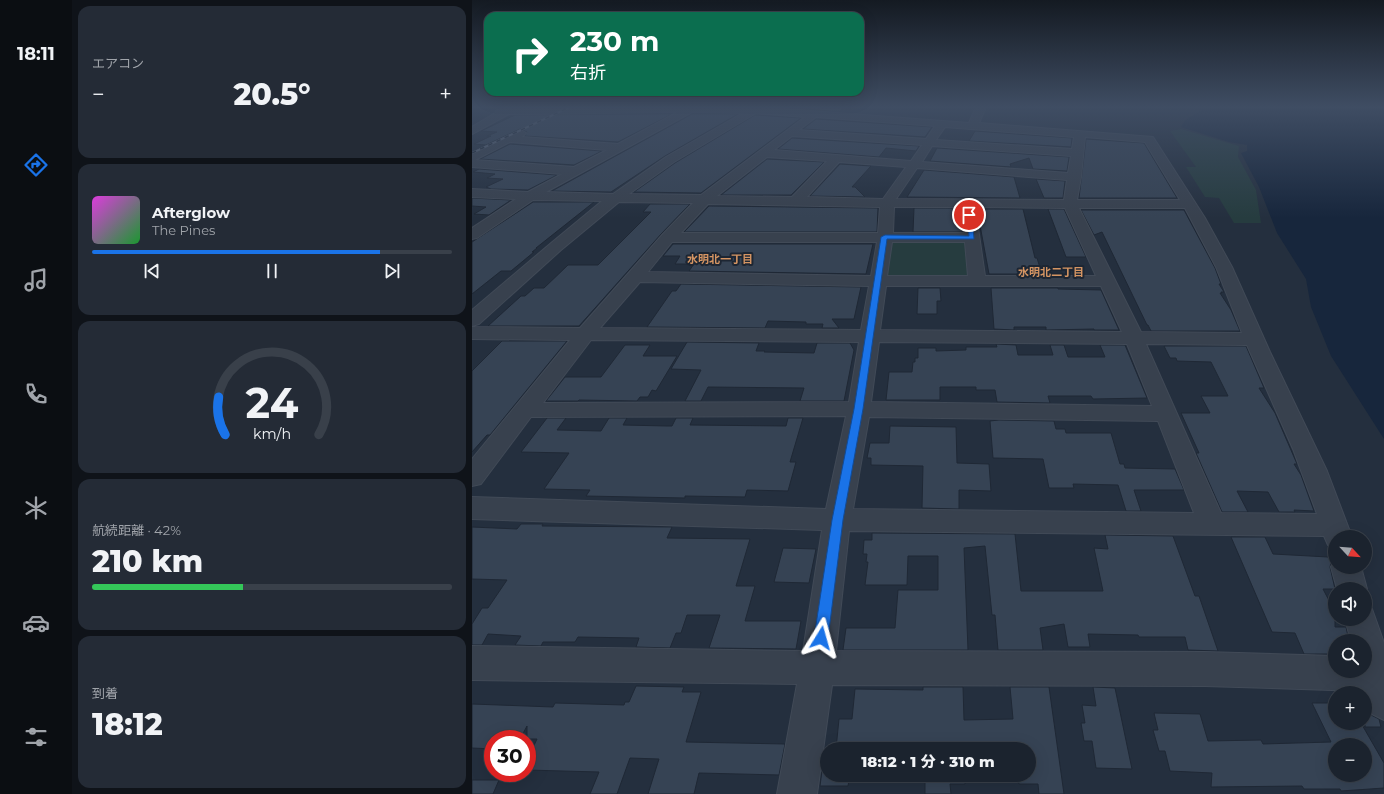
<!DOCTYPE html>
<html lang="ja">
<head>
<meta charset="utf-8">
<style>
  :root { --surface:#1b232e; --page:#242b36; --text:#f1f3f6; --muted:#a0a4aa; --line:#39404a; --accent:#1a73e8 }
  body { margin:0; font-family:Montserrat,"Noto Sans JP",sans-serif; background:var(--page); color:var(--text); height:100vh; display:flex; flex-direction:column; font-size:15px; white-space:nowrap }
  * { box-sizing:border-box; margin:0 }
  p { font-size:13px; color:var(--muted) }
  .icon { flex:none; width:22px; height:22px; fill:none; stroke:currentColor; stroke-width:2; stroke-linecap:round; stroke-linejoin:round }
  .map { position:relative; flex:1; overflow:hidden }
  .details { display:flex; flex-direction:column; gap:6px; padding:6px; background:#0f1319; width:400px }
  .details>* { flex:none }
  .top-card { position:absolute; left:12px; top:12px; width:380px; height:84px; border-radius:12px; box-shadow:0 4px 16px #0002,0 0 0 1px var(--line); background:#0b6e4f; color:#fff; overflow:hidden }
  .needle { width:26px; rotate:116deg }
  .buttons { position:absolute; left:856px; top:530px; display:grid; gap:8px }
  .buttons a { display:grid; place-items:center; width:44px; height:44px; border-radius:50%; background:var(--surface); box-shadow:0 4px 16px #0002,0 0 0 1px var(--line); font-size:20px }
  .speed { position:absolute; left:12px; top:730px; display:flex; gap:8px; font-size:20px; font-weight:700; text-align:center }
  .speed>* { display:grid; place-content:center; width:52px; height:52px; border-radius:50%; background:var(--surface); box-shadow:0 4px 16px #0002,0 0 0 1px var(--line); line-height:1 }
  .speed .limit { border:6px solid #d22; background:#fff; color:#111 }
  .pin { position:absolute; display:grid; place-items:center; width:34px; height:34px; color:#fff; margin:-17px; border:2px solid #fff; border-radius:50%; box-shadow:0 1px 4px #0007 }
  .me { position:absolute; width:44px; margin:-22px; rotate:8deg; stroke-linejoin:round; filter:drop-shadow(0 0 3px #0008) }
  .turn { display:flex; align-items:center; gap:14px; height:84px; padding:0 20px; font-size:18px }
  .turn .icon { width:52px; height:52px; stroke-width:2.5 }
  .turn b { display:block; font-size:28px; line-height:34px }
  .big { font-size:30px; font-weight:800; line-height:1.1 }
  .details .tile { flex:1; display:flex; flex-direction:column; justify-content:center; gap:6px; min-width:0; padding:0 14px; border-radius:12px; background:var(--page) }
  .details .dial { align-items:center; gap:0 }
  .dial svg { height:104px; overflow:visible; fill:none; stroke:var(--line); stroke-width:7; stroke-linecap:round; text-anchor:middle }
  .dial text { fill:var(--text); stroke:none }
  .song { display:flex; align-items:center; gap:12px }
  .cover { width:48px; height:48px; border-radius:6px; background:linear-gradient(135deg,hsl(300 70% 55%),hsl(130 70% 35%)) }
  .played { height:4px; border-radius:2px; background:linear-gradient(90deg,var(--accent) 80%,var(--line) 80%) }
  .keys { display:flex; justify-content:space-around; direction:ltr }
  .heat { display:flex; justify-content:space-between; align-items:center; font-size:22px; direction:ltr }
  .charge { height:6px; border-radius:3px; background:linear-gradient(90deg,#34c759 42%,var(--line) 0) }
  .trip { position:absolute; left:348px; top:742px; width:216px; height:40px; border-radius:20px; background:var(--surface); box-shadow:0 4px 16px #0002,0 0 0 1px var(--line); font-weight:800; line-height:40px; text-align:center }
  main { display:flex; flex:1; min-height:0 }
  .dock { display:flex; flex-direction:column; width:72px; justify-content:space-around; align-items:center; background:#0b0e12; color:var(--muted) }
  .dock .icon { width:28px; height:28px }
  .dock .current { color:var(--accent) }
  .dock b { font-size:18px; color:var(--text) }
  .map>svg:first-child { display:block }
  .green { fill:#263c3f }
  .water { fill:#17263c }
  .building { fill:#364354; stroke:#1f2835; fill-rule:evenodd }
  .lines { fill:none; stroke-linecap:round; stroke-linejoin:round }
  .minor-casing { stroke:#414a57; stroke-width:2 }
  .minor { fill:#38414e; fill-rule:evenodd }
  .rail-casing { stroke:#5a6575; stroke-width:2 }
  .rail { stroke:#1d2633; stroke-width:1.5; stroke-dasharray:4.5; stroke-linecap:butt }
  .route { fill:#1a73e8; stroke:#114b97 }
  .labels { text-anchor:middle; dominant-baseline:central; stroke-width:4; stroke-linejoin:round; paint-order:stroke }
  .far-neighbourhood-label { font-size:11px; font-weight:bold; fill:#d59563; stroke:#1d2633 }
</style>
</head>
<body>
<main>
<nav class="dock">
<b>18:11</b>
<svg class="icon current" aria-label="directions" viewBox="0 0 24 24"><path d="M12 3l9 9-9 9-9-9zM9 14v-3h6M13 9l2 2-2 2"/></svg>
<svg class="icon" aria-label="music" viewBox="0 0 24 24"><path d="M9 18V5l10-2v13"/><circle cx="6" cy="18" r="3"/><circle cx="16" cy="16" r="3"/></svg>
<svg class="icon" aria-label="phone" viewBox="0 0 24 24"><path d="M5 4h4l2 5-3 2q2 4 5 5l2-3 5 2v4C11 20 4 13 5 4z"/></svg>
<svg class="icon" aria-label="climate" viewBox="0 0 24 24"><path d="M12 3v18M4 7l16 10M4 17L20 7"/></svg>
<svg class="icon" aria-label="car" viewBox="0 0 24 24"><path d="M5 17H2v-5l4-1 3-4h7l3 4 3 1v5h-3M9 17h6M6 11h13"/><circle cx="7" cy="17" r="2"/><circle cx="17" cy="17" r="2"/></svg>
<svg class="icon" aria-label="filters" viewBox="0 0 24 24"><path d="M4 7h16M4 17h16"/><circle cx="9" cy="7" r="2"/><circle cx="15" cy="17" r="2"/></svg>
</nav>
<section class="details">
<div class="tile"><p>エアコン</p>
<div class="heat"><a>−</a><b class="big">20.5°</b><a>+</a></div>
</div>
<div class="tile">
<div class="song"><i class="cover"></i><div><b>Afterglow</b><p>The Pines</p></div></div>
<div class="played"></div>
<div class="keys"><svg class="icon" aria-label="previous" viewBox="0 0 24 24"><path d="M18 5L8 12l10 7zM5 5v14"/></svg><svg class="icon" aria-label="pause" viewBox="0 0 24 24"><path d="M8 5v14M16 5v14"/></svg><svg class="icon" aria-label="next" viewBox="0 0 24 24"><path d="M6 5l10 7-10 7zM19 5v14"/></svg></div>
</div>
<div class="tile dial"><svg viewBox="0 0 100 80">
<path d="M14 69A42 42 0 1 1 86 69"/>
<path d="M14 69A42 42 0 0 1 9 40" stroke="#1a73e8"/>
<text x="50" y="56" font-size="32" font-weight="700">24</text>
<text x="50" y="72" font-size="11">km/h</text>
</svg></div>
<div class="tile"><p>航続距離 · 42%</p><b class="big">210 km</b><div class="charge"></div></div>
<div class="tile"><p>到着</p><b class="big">18:12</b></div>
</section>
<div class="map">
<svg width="912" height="794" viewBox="0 0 912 794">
  <rect width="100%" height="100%" fill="#242f3e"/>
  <g class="green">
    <polygon points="709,129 767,146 766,157 784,190 789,223 762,223 747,198 733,197 714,167 724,167 698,131"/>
    <polygon points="495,239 502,279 413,276 418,242"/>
  </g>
  <path class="water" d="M 732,107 L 912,107 L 912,439 L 859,356 L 839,307 L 834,279 L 805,233 L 787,187 L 769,153 L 775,151 L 775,145 L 757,142 L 709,127 C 715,115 724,117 732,107 Z"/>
  <g class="building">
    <polygon points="315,107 373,107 367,112"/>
    <polygon points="200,114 146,142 53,136 55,132 48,129 14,145 2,144 19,136 15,136 25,132 9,131 43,115"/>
    <polygon points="220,114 266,114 193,156 139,192 80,191"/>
    <polygon points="283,115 329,118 229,193 162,192 203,163"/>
    <polygon points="344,119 460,127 453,137 331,129"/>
    <polygon points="503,131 600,138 599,147 497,141"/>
    <polygon points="320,138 447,146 444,151 414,148 407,157 306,149"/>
    <polygon points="614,139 672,143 705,198 607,198"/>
    <polygon points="38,144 130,151 102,165 8,159"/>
    <polygon points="465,148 597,157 595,171 561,169 557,158 538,164 539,167 458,161"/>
    <polygon points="295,159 352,162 319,195 249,195"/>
    <polygon points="368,164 399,166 380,187 383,187 393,197 338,196"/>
    <polygon points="7,169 85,175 56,190 19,189 14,187 31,179 15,178 23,174 1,172"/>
    <polygon points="452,170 542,177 548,198 435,197"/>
    <polygon points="564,179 593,181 591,198 572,198"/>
    <polygon points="0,198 39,200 17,215 2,214 14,207 0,206"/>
    <polygon points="61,202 122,202 64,248 65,248 60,252 62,252 39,271 29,271 0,294 0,242"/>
    <polygon points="178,204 218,204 190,233 107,326 16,326 49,296 53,296 62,288 72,288 96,265 126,265 179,212 171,212"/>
    <polygon points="237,206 406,208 405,232 212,232"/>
    <polygon points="442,208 489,208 490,232 441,232"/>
    <polygon points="505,209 551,209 563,258 565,258 570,274 517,274"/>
    <polygon points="576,209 592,209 614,257 594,257"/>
    <polygon points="609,210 712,210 743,268 749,284 747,284 752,292 749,292 750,293 748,293 759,310 768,331 679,331 676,325 675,325 630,232 622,235"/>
    <polygon points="201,244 401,244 394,274 217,271 222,264 203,264 208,256 191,256"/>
    <polygon points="209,284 389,287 382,319 360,319 367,328 350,328 351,324 334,324 334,322 296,321 293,328 175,327 200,291 204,291"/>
    <polygon points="446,288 468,288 469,301 465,301 465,314 445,314"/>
    <polygon points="519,288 586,288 586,289 629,290 647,330 622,330 622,329 574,330 574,327 542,327 542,330 522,329"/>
    <polygon points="30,341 95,341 18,435 15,435 0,452 0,371"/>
    <polygon points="215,342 287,343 284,351 293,351 292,352 342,353 345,343 378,343 382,350 372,401 328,401 332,388 236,387 229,401 213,401 229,370 199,369"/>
    <polygon points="524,344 544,345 546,355 581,355 578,345 592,345 596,357 633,357 628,345 653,345 675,398 621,399 619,396 576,396 578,403 525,402 523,390 504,390 504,387 468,387 468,400 414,400 417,372 440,372 441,362 443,362 443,358 446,358 446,348 464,348 464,351 494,350 494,347 525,347"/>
    <polygon points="153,345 178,345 171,356 205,356 184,391 180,390 176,397 168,397 165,401 107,400 106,401 74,401 93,377 129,377"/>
    <polygon points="692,346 774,346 792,388 787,388 803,413 825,464 822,464 829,475 842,511 822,510 823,512 807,512 796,492 765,491 776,512 750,512 724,453 727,453 709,413 738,413 729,396 756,396 739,362 705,361 704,358 698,358"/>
    <polygon points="75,418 94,418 85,430 129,431 137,418 155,418 151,425 195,426 200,426 204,418 221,418 218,425 314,426 316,418 331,418 318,462 324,462 316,491 275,490 273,497 213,496 213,498 114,496 118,490 72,489 97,453 49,452"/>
    <polygon points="527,420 582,421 584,429 593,429 594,433 639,433 648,464 652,464 653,468 703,469 712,490 662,490 669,511 654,511 646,485 601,484 602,488 577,488 571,459 521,458 518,421"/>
    <polygon points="418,426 484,427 485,463 517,464 519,491 487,490 487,509 450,508 451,466 399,465 399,458 395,458 398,443 417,443"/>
    <polygon points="49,524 71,524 70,526 200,527 195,538 278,539 264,586 283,586 273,621 329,621 324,649 237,648 248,615 215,615 209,633 204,633 198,648 164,647 167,638 106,637 103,642 71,642 69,646 43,645 49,636 16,634 10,645 0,645 0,624 10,608 16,608 35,580 0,579 0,527 45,529"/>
    <polygon points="400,533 543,534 549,591 631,591 622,548 636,549 633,535 701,536 723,596 727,596 746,651 716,650 713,637 667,637 666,635 616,634 618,647 596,647 592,624 568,628 571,650 526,650 523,615 520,615 513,546 492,548 496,650 371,650 374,628 423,628 426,590 466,590 466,556 436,556 435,585 393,585 396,562 394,562 395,554 391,554 392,540 400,540"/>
    <polygon points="759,537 793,537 801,554 856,557 859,563 858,567 863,589 851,589 863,612 863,627 874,627 877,641 863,641 863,654 832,654 823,633 800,632"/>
    <polygon points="311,548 344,549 337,583 302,582"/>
    <polygon points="164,686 212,687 210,692 229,692 214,742 313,744 307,775 227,773 222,794 176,794 187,759 158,758 145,794 118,794 127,772 55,770 55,760 65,739 55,739 55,726 48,739 21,739 21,749 0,748 0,704 81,707 83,703 152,705 153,702 157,702"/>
    <polygon points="451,687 491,687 492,720 541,719 538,687 577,687 592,794 567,794 566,784 547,784 546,779 493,778 493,784 478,784 479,794 453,794 453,779 439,779 439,775 557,775 557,749 364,749 367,719 380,719 383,689 451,690"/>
    <polygon points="621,687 643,688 660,769 624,768 620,741 612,741 609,723 613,723 610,705 624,706"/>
    <polygon points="893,700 899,715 907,719 909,727 893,727"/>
    <path d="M 840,703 L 863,703 L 863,723 L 889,723 L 912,763 L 912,788 L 869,791 L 868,789 L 832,789 L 830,786 L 739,787 L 740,773 L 698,771 L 693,751 L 687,751 L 681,730 L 686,730 L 682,713 L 728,714 L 736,741 L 789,740 L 791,744 L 859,742 ZM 863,745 L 893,745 L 893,775 L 863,775 Z"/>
    <polygon points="351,763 355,763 355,775 378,775 376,786 348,786"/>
    <polygon points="0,780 27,780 21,794 0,794"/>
  </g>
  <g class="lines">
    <g class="minor-casing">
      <g id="minor">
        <path d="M 28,107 L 287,107 L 497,123 L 504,107 L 514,107 L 507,123 L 681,137 L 733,218 L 760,267 L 798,352 L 855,471 L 880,537 L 863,537 L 863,548 L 856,545 L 852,536 L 377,531 L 364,651 L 733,652 L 863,656 L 863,671 L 893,671 L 893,641 L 879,641 L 873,619 L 893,619 L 893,606 L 900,609 L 912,643 L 912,720 L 900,714 L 891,691 L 733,686 L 360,685 L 345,794 L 305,794 L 325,684 L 0,680 L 0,646 L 331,651 L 350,530 L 0,519 L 0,497 L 354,509 L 374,416 L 59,417 L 9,484 L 0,486 L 0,459 L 98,340 L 0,339 L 0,327 L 108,328 L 191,234 L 221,203 L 147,202 L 89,250 L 7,324 L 0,326 L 0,310 L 78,244 L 130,201 L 61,200 L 5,238 L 0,239 L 0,228 L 44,199 L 0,197 L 0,189 L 56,192 L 90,174 L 0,167 L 0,153 L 49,130 L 54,133 L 50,137 L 146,144 L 206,112 L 37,114 L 0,134 L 0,127 L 25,112 L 24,111 ZM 220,112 L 271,113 L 194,157 L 141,194 L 74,192 ZM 284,113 L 333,117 L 229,195 L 157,194 L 202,162 ZM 344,117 L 463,126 L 454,139 L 327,130 ZM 473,127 L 602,137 L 600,149 L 464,140 ZM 320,136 L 450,145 L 439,161 L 302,150 ZM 613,137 L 673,142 L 708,200 L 605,200 L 609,177 ZM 38,142 L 135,150 L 102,167 L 3,160 ZM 460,146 L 599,156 L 596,173 L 450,162 ZM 295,157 L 355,161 L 320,197 L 245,196 ZM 367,162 L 434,167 L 411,199 L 335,197 ZM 445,168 L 595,180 L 592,200 L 424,199 ZM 236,204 L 408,207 L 406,233 L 209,233 ZM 422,207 L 490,207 L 492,233 L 421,233 ZM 503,207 L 593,208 L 624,276 L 513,276 ZM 607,208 L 713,208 L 744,267 L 770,333 L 669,332 ZM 200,242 L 405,242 L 399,276 L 176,272 ZM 420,242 L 493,242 L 496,276 L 415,276 ZM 168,282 L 397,286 L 389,330 L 128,328 ZM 414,286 L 629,286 L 650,332 L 408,330 ZM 119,340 L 387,342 L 377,402 L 71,403 ZM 407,342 L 655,344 L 680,406 L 399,402 ZM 674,344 L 775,345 L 821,449 L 845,514 L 749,513 ZM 397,417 L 686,421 L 722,513 L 381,509 Z"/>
        <polygon points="863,559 863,567 889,567 895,589 893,594 893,589 865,589 859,567"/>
      </g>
    </g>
    <use href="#minor" class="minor"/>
    <g class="rail-casing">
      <polyline id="rail" points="0,153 98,107"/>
    </g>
    <use href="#rail" class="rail"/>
  </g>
  <linearGradient id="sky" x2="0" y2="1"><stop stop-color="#141a22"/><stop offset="0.49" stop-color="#3f4d63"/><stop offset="1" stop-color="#3f4d63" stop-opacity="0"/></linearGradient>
  <rect width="912" height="218" fill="url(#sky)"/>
  <polygon class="route" points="495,213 500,215 502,239 415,239 391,409 371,520 356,638 354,643 349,645 344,643 342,638 360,520 382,409 409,237 413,235 497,236"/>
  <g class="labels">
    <g class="far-neighbourhood-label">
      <text x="248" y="259">水明北一丁目</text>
      <text x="579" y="272">水明北二丁目</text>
    </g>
  </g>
</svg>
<div class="buttons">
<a><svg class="needle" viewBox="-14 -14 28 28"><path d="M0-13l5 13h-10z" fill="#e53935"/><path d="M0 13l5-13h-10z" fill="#a0a4aa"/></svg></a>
<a><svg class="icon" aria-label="sound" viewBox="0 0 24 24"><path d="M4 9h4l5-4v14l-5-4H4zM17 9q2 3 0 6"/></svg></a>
<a><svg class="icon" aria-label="search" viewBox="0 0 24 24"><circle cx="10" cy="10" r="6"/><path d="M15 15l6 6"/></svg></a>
<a>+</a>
<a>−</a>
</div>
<div class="speed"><div class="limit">30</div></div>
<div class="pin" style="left:497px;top:215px;background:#d93025"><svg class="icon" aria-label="arrive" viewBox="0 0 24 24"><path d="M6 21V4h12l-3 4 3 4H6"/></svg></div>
<svg class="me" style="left:349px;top:638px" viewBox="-20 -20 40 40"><path d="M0-17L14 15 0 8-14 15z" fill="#1a73e8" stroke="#fff" stroke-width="4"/></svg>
<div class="trip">18:12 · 1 分 · 310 m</div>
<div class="top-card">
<div class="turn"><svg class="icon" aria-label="right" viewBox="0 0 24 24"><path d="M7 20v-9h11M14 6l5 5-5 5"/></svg><div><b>230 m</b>右折</div></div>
</div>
</div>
</main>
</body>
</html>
